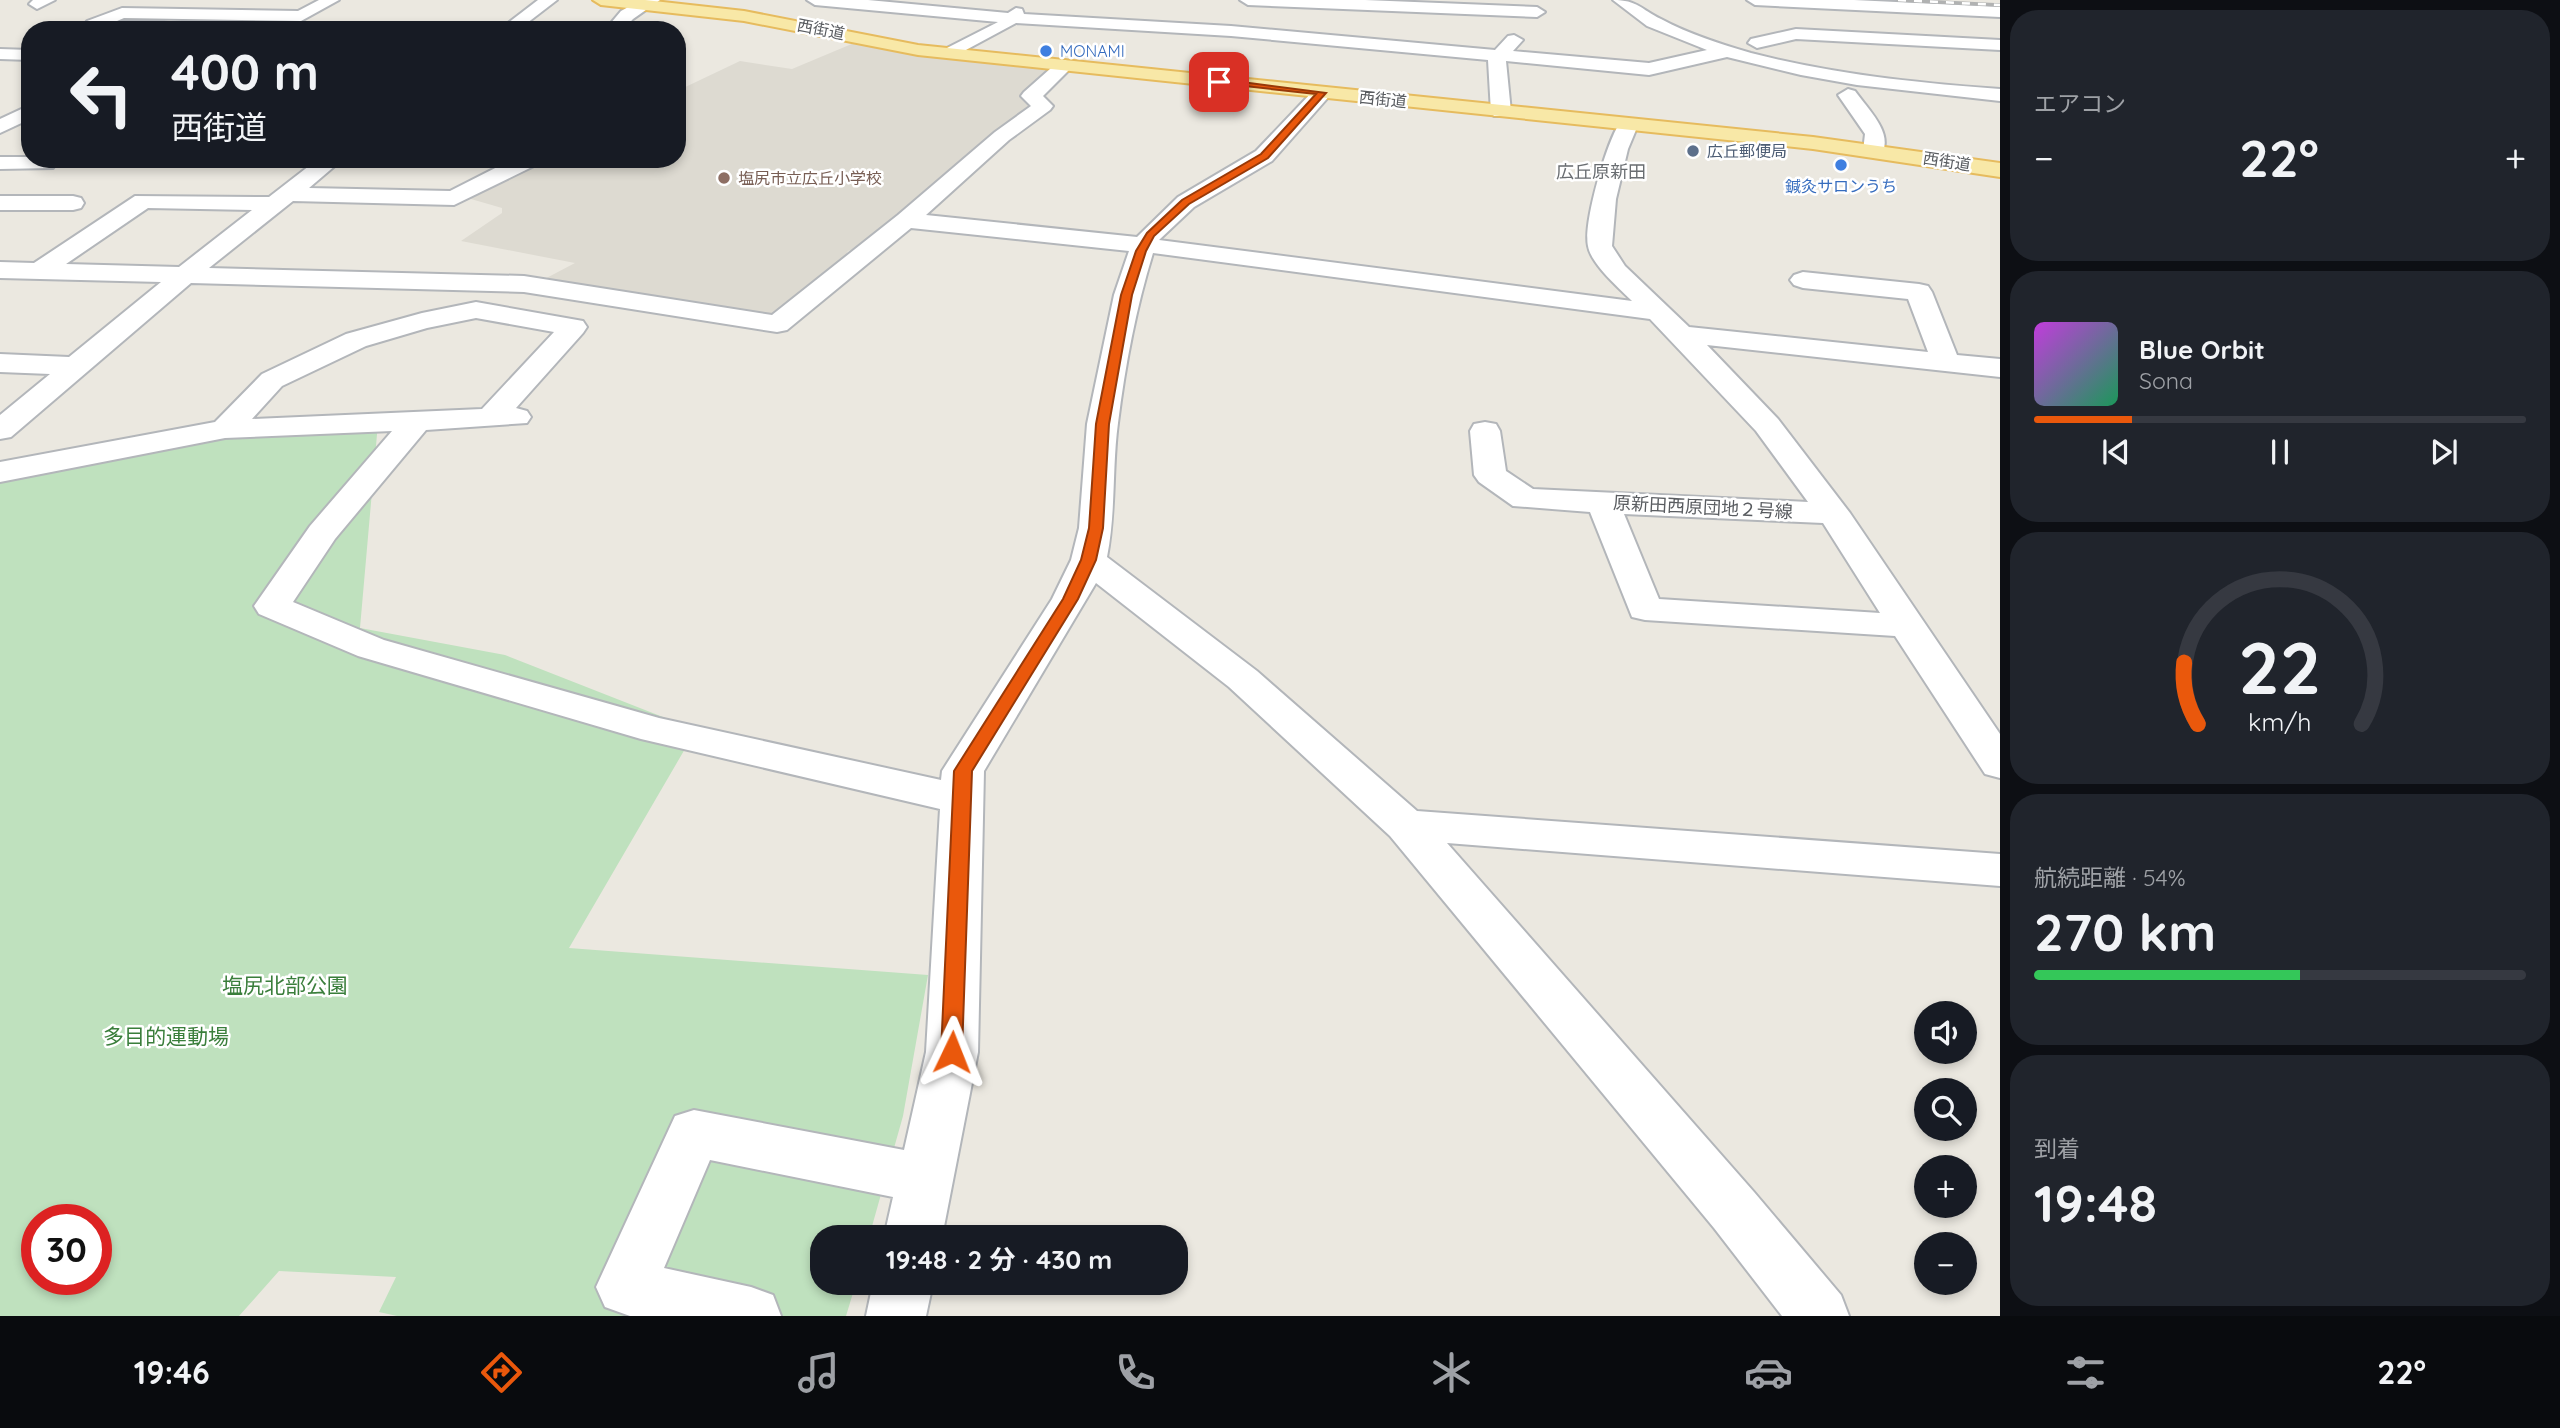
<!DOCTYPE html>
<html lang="ja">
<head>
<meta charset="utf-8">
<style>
  :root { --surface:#171b24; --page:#20242c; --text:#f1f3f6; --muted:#9ea1a6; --line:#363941; --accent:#ea580c }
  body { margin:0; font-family:Quicksand,"Noto Sans JP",sans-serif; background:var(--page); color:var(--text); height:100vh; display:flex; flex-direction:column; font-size:26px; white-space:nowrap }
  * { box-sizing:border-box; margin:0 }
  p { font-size:23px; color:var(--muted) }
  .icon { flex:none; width:38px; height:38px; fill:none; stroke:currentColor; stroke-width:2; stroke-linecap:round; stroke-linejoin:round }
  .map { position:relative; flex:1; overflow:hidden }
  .side { display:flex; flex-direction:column; gap:10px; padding:10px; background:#0d0f14; width:560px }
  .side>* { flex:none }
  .hud { position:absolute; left:21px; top:21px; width:665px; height:147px; border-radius:28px; box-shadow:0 4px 10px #0003; background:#171b24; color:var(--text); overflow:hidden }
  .tools { position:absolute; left:1914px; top:1001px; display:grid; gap:14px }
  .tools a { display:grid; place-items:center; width:63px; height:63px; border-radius:50%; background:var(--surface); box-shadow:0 4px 10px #0003; font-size:35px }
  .speed { position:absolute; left:21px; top:1204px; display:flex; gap:14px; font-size:35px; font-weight:700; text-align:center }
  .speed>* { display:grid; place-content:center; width:91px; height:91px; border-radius:50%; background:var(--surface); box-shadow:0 4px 10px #0003; line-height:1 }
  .speed .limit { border:10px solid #d22; background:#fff; color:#111 }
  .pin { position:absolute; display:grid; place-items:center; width:60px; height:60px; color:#fff; margin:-30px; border-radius:14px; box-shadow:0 4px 10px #0006 }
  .me { position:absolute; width:77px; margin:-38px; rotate:2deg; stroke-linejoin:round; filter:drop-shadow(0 0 5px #0008) }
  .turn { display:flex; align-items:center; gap:24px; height:147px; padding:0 35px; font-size:32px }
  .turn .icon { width:91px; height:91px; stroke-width:2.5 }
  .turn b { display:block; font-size:49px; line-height:60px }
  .big { font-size:52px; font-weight:700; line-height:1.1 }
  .side .widget { flex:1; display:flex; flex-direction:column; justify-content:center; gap:10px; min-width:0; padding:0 24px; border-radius:28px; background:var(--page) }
  .side .dial { align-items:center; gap:0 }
  .dial svg { height:182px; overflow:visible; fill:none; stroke:var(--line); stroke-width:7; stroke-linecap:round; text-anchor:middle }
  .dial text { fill:var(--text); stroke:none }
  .song { display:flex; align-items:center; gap:21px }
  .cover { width:84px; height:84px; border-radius:10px; background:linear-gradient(135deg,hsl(290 70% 55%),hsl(150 70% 35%)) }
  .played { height:7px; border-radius:4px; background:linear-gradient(90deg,var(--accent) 20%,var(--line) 20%) }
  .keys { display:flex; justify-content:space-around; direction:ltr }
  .heat { display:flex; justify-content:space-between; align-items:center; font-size:38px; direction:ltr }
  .charge { height:10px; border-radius:5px; background:linear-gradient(90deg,#34c759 54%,var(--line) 0) }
  .trip { position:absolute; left:810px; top:1225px; width:378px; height:70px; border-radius:28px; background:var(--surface); box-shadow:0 4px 10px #0003; font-weight:700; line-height:70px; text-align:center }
  .menu { display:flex; height:112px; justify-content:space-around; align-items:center; background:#090b0e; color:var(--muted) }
  .menu .icon { width:49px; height:49px }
  .menu .active { color:var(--accent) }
  .menu b { font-size:32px; color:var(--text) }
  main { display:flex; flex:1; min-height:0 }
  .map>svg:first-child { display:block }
  .education { fill:#dddad1 }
  .green { fill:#bfe1be; fill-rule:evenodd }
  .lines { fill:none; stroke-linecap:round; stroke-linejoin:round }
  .minor-casing { stroke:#b3b6ba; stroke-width:4 }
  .major-casing { stroke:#e6bb5e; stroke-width:4 }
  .minor { fill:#fff; fill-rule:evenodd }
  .major { fill:#f8e8a7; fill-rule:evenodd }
  .rail-casing { stroke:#b1b2b2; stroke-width:3.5 }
  .rail { stroke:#fff; stroke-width:2.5; stroke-dasharray:8; stroke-linecap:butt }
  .route { fill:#ea580c; stroke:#983908; stroke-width:2 }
  .shop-dot { fill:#3f7fe0; stroke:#fff; stroke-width:2.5 }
  .service-dot { fill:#5c6f8a; stroke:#fff; stroke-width:2.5 }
  .education-dot { fill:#8d6e63; stroke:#fff; stroke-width:2.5 }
  .labels { text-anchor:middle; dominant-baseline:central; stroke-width:5; stroke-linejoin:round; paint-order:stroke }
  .far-street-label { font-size:16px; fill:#595c60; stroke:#fff }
  .far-shop-label { font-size:16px; fill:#366cbe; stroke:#fff; text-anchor:start }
  .far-service-label { font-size:16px; fill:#4e5e75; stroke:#fff; text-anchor:start }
  .far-education-label { font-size:16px; fill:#785e54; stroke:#fff; text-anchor:start }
  .far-quarter-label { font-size:18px; fill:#6a6e72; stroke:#fff }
  .street-label { font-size:18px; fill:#595c60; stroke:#fff }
  .near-park-label { font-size:21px; fill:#3a7e3b; stroke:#fff }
</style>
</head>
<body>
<main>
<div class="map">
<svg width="2000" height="1316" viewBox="0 0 2000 1316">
  <rect width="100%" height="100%" fill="#ebe8e0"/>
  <polygon class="education" points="854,43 931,57 1053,70 1037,105 868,243 848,251 841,262 769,320 537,283 575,263 461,241 502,213 502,208 464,197 536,159 677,159 677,91 740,61 792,69"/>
  <path class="green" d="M 378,423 L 360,628 L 505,655 L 696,730 L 569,948 L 928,975 L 903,1116 L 869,1237 L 822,1237 L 822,1283 L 856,1283 L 846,1316 L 397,1316 L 379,1312 L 396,1277 L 279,1271 L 239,1316 L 0,1316 L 0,472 L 191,430 ZM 37,1220 L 96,1220 L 96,1279 L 37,1279 Z"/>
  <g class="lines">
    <g class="minor-casing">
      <g id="minor">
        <polygon points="33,0 55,0 37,9 29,4"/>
        <polygon points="319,0 339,0 301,21 124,18 117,21 197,24 203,25 205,30 92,30 85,25 87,21 122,8 298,11"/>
        <polygon points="538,0 557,0 518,30 499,30"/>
        <polygon points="641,0 660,0 633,19 623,30 605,30 621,11"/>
        <path d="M 807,0 L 868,0 L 1008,13 L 1016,8 L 1022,9 L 1024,14 L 1231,26 L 1495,50 L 1508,36 L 1514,35 L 1523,40 L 1513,51 L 1649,63 L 1707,50 L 1647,26 L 1613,0 C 1638,0 1640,9 1661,19 C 1689,34 1720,44 1751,53 C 1832,74 1917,83 2000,89 L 2000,101 L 1857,85 L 1801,75 L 1727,57 L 1649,75 L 1506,61 L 1511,112 L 1508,116 L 1494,116 L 1491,112 L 1488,60 L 1231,36 L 1016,23 L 951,58 L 942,53 L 945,49 L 998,22 L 815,5 Z"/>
        <polygon points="1240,0 1365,0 1537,7 1545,12 1537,17 1248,5"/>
        <polygon points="1747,0 1854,0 2000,7 2000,17 1755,5"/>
        <polygon points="1796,29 2000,40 2000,50 1796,39 1757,48 1748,43 1751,39"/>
        <polygon points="0,49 30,50 30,60 0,59"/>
        <path d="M 1065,60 L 1074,65 L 1043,96 L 1053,106 L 1050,110 L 1009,140 L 926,215 L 1137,237 L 1178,197 L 1256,151 L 1315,89 L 1322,87 L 1332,93 L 1272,161 L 1194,207 L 1159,240 L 1632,301 C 1619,288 1591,264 1588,246 C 1583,223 1607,140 1621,121 L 1635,121 L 1638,125 L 1628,149 L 1616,199 L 1612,246 L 1625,266 L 1689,327 L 1928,352 L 1908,299 L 1803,288 L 1794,285 L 1790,280 L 1794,275 L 1803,272 L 1919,284 L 1928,286 L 1932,292 L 1957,355 L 2000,359 L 2000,377 L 1707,345 L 1778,419 L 1850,513 L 2000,734 L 2000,778 L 1985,774 L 1895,636 L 1645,620 L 1632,617 L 1590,512 L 1513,506 L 1479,482 L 1474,475 L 1470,431 L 1474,424 L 1485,422 L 1496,424 L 1500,431 L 1506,471 L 1533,489 L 1808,502 L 1756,431 L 1650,319 L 1153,253 C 1136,308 1125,366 1118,423 C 1112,467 1116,512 1107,557 L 1257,671 L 1417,811 L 2000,854 L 2000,886 L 1447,843 L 1754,1192 L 1841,1295 L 1849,1316 L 1782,1316 L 1714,1228 L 1390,836 L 1229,687 L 1096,583 L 984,771 L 978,1052 L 942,1237 L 884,1237 L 893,1197 L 710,1160 L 664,1268 L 751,1287 L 773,1295 L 781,1316 L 630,1316 L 605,1307 L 596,1287 L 675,1116 L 694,1110 L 904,1150 L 926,1052 L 940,809 L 641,739 L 358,656 L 259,614 L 254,606 L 310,526 L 392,431 L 225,438 L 0,482 L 0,462 L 215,422 L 262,374 L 346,334 L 422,313 L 476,302 L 583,321 L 587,327 L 583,333 L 516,408 L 527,411 L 531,417 L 527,423 L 426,430 L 335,539 L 293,602 L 384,640 L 659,718 L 941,780 L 942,771 L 1052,599 L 1071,560 L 1079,528 L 1087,424 L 1114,295 L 1129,251 L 911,228 L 787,330 L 777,332 L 524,292 L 191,283 L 11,437 L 0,439 L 0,415 L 50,374 L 0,372 L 0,354 L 69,357 L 161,282 L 0,278 L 0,262 L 34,263 L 135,196 L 269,197 L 318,159 L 343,159 L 309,188 L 450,191 L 513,159 L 541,159 L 538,164 L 454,205 L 293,201 L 209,268 L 524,276 L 772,315 L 898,215 L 995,132 L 1031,106 L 1021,96 L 1024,92 L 1059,61 ZM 148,208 L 252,210 L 179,267 L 66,264 ZM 476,318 L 554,332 L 482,409 L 252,419 L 282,386 L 366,346 L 427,328 ZM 1624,514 L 1823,523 L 1880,613 L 1659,599 Z"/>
        <path d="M 1848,89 L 1855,91 C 1867,108 1895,134 1881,155 L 1867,155 L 1863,151 L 1865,134 L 1838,95 Z"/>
        <polygon points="30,105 30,119 0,133 0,119"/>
        <polygon points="0,157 30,157 30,159 53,159 56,163 53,168 0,169"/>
        <polygon points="0,196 73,196 81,198 84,203 81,208 73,210 0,210"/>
        <polygon points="873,1283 933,1283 926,1316 866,1316"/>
      </g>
    </g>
    <g class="major-casing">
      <polygon id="major" points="593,0 645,0 744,11 918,45 1813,137 2000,163 2000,177 1813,149 918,55 744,21 601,5"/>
    </g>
    <use href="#minor" class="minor"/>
    <use href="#major" class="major"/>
    <g class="rail-casing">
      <polyline id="rail" points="1898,0 2000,5"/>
    </g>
    <use href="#rail" class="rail"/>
  </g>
  <polygon class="route" points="1219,79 1326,93 1268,158 1189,204 1154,236 1146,251 1132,295 1109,424 1103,528 1096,560 1078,599 972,771 962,1052 959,1058 952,1060 944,1058 941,1052 954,771 1063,599 1081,560 1089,528 1096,424 1121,295 1136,251 1147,233 1182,200 1261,154 1316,94 1217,83"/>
  <g class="shop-dot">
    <circle cx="1046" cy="51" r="7"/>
    <circle cx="1841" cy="165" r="7"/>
  </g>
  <circle class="service-dot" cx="1693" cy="151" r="7"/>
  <circle class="education-dot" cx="724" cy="178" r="7"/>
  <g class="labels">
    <g class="far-street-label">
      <text transform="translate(821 29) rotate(11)">西街道</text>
      <text transform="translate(1383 99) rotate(6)">西街道</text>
      <text transform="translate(1947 161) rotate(9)">西街道</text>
    </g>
    <g class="far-shop-label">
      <text x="1060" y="51">MONAMI</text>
      <text x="1841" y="186" text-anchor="middle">鍼灸サロンうち</text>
    </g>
    <g class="far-service-label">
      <text x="1707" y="151">広丘郵便局</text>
    </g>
    <g class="far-education-label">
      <text x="738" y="178">塩尻市立広丘小学校</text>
    </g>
    <g class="far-quarter-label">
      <text x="1601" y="171">広丘原新田</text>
    </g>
    <g class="street-label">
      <text transform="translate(1703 507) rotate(3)">原新田西原団地２号線</text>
    </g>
    <g class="near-park-label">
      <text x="285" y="985">塩尻北部公園</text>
      <text x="166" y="1036">多目的運動場</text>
    </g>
  </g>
</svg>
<div class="tools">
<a><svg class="icon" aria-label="sound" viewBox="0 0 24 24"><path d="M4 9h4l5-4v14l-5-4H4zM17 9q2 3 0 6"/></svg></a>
<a><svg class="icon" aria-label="search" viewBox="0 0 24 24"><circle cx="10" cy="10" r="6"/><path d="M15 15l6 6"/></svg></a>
<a>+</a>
<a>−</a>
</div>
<div class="speed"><div class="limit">30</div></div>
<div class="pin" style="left:1219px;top:82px;background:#d93025"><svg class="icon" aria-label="arrive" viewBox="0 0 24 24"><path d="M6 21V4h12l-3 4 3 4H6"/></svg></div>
<svg class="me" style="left:952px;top:1052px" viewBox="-20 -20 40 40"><path d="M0-17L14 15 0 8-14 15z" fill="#ea580c" stroke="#fff" stroke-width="4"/></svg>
<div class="trip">19:48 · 2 分 · 430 m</div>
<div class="hud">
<div class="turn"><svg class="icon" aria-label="left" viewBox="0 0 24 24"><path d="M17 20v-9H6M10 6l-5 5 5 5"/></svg><div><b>400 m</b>西街道</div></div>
</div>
</div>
<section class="side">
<div class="widget"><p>エアコン</p>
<div class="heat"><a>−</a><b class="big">22°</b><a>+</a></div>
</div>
<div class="widget">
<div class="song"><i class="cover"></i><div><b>Blue Orbit</b><p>Sona</p></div></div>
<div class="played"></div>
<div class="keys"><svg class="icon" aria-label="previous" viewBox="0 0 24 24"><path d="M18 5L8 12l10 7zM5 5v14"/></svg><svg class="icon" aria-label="pause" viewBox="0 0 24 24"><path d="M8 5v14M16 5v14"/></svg><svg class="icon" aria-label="next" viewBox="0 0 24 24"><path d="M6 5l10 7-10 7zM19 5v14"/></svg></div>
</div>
<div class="widget dial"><svg viewBox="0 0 100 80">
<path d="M14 69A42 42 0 1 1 86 69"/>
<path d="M14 69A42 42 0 0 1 8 42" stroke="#ea580c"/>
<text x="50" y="56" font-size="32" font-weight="700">22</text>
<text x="50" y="72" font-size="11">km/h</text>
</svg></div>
<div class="widget"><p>航続距離 · 54%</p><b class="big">270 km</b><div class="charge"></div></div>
<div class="widget"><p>到着</p><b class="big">19:48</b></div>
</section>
</main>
<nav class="menu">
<b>19:46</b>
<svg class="icon active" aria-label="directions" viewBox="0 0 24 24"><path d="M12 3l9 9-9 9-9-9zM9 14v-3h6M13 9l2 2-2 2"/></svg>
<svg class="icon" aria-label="music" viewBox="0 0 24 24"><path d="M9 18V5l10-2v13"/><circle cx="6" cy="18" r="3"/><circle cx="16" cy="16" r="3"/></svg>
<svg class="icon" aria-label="phone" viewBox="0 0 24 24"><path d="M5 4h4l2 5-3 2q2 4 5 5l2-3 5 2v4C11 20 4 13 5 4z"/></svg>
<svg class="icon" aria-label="climate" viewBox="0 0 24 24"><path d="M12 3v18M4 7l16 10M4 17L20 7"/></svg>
<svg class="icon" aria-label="car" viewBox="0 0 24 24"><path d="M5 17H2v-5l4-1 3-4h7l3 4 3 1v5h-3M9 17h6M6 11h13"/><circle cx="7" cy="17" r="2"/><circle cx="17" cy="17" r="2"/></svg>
<svg class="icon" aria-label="filters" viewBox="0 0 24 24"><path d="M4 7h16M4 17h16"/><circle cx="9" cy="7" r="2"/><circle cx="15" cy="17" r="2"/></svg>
<b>22°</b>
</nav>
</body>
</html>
